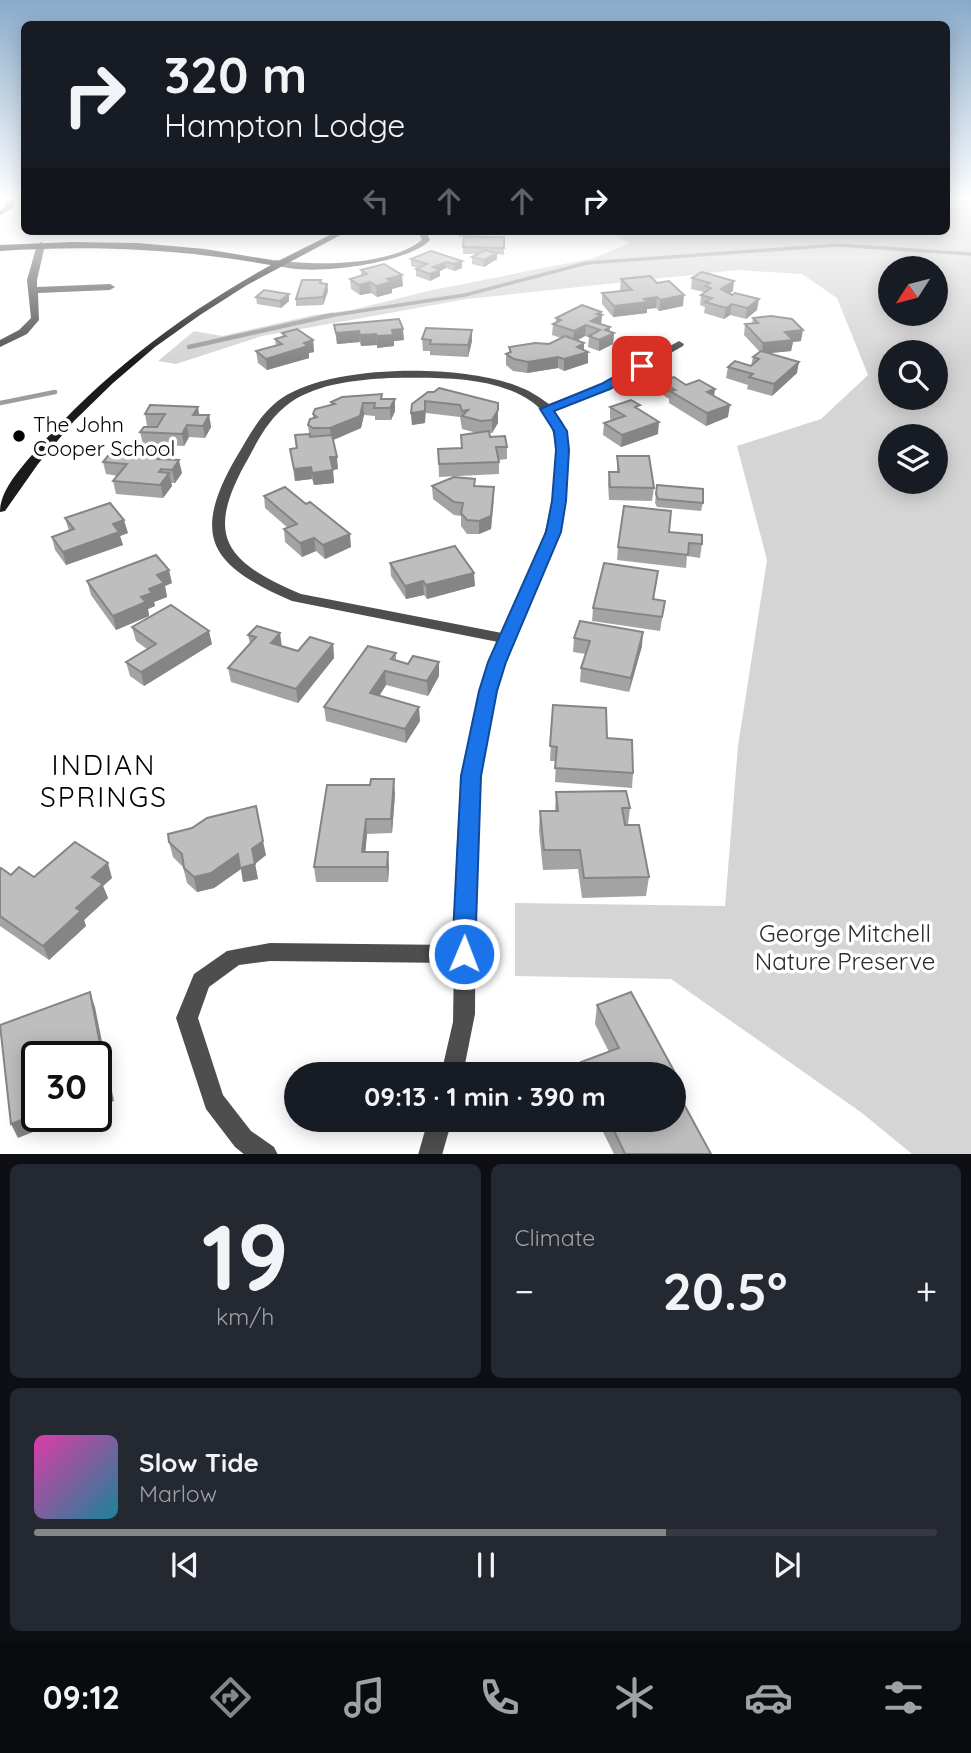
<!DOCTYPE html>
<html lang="en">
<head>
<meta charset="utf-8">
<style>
  :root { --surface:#171b24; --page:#242831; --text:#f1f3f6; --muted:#9ea1a6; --line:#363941; --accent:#858687 }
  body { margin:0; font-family:Quicksand,sans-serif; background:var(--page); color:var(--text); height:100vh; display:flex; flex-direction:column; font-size:26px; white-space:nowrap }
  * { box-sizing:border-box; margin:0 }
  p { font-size:23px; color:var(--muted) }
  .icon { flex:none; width:38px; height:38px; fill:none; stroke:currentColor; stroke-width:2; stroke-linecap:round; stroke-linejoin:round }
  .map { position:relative; height:1154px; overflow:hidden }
  .side { display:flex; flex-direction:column; gap:10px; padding:10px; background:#0d0f14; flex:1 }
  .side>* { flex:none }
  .guide { position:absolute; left:21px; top:21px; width:929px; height:214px; border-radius:10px; box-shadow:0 4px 18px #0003; background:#171b24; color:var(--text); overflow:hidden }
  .needle { width:46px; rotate:234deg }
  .fabs { position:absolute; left:878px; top:256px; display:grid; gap:14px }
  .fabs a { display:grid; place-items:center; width:70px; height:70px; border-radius:50%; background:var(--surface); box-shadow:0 4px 18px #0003; font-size:35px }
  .speed { position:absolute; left:21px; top:1041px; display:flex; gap:14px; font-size:35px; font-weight:700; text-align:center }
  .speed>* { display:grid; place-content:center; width:91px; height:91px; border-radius:50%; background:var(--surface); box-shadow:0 4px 18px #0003; line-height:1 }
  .speed .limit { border:4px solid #111; border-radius:10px; background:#fff; color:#111 }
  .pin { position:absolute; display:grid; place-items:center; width:60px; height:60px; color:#fff; margin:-30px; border-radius:14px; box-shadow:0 4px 10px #0006 }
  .me { position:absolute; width:77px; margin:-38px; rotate:1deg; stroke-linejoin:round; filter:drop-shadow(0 0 5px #0008) }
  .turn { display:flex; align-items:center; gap:24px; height:147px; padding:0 28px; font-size:32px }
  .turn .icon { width:91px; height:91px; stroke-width:2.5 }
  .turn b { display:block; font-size:49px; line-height:60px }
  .lanes { display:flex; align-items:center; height:66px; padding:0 28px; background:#0003; justify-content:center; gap:35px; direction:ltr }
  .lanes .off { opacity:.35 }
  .big { font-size:52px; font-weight:700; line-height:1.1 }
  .side .card { flex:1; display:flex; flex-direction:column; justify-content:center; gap:10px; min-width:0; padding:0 24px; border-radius:10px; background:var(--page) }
  .side .dial { align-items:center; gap:0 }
  .dial b { font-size:91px; line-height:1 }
  .song { display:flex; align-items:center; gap:21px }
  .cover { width:84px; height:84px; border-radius:10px; background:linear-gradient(135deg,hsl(320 70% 55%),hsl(190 70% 35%)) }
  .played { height:7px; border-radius:4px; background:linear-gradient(90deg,var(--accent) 70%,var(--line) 70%) }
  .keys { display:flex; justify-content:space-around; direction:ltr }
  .heat { display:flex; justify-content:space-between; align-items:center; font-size:38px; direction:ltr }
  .side .tiles { flex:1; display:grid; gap:10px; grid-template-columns:1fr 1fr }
  .card:last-child { grid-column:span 2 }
  .trip { position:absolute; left:284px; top:1062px; width:402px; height:70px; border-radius:35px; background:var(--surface); box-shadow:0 4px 18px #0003; font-weight:700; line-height:70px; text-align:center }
  .tab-bar { display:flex; height:112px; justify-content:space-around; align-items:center; background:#090b0e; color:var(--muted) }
  .tab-bar .icon { width:49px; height:49px }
  .tab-bar .selected { color:var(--accent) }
  .tab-bar b { font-size:32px; color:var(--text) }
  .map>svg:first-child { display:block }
  .green { fill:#d5d5d5; fill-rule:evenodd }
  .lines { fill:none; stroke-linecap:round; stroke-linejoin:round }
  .stream-far1 { stroke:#9c9c9c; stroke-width:3.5 }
  .stream { stroke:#9c9c9c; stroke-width:4.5 }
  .street { fill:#4e4e4e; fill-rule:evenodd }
  .secondary { fill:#1b1b1b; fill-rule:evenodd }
  .wall { fill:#a3a3a3 }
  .shaded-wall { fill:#858585 }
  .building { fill:#bebebe; stroke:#858585; stroke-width:2 }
  .route { fill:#1a73e8; stroke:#114b97; stroke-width:2 }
  .poi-dot { fill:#000; stroke:#fff; stroke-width:2.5 }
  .labels { text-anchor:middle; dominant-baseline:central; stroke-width:7; stroke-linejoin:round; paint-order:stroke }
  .poi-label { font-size:21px; fill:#000; stroke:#fff; text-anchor:start }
  .near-park-label { font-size:24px; fill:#2c2c2c; stroke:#fff }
  .near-quarter-label { font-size:28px; letter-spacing:2px; fill:#000; stroke:#fff }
</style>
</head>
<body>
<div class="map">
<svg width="971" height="1155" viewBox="0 0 971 1155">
  <rect width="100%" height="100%" fill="#fff"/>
  <path class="green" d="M 947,200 L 971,200 L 971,1154 L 912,1154 L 862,1113 L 671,979 L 515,976 L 515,903 L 725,906 L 738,746 L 767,560 L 737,446 L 821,419 L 868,375 L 837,298 L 802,274 L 738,270 L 467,299 L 262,336 L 176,364 L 158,361 L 194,331 L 222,336 L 314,315 L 352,310 L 428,291 L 594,258 L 630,243 L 607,231 L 947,231 ZM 891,268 L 936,268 L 936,313 L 891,313 ZM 891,352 L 936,352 L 936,397 L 891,397 ZM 891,436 L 936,436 L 936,481 L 891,481 Z"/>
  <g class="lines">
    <polyline class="stream-far1" points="321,317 465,295 587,263 838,245 971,254"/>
    <g class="stream">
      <polyline points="189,347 332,315"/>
      <polyline points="0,403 55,392"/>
    </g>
    <g class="street">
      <polygon points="7,200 15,200 13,208 0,215 0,210 5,207"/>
      <path d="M 418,231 L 426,231 L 430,240 C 409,264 299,279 272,263 L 276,260 C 315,266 390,266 422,240 Z"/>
      <polygon points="41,242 45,245 37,280 37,287 110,284 115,287 110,290 38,293 39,320 27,334 0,347 0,340 19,330 31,318 27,280 37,245"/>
      <path d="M 679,341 L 684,344 L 683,346 L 609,388 L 554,410 L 563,423 L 567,441 L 564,510 L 553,552 L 502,670 L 489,723 L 480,788 L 476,854 L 475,1014 L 463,1074 L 441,1074 L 453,1022 L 454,963 L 270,961 L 239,965 L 209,987 L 198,1018 L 223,1095 L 251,1131 L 274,1147 L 278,1155 L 245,1155 L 235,1147 L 206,1109 L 176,1018 L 194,974 L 227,951 L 270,943 L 454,945 C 456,845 456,735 498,642 L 292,601 C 212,566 189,538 237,456 C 250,435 261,412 282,398 C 333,364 461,364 517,386 C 529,390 539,397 549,404 L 601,384 ZM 389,378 C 433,378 486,375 526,398 C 555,415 557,441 555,472 C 550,539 530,574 502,633 L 301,594 C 223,561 204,535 249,457 C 260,436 271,416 291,402 C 320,383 356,380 389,378 Z"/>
      <polygon points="428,1120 452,1120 442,1155 418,1155"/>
    </g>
    <path class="secondary" d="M 338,231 L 348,231 L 247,285 L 200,315 L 155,347 L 113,383 L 74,421 L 38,464 L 5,511 L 0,512 C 0,489 23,466 37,449 C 104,373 182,314 271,265 C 180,249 92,245 0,251 L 0,245 L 72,242 L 138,243 L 205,249 L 278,261 Z"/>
  </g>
  <g class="wall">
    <polygon points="457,231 491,231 491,235 459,237"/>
    <polygon points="504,237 504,255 497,254 497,259 484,267 472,264 472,257 478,254 463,254 463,247"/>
    <polygon points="411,259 462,261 462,268 454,271 446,268 440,271 440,276 430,281 416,276 416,269 418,268 411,266"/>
    <polygon points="361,270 403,286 392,289 392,293 377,297 371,293 360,295 351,289 350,279 361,276"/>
    <polygon points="702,272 733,291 729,293 757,310 746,319 730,315 724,319 704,313 705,307 700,305 701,295 704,292 691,289 692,278"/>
    <polygon points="621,279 683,306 659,311 656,308 647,309 647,313 613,317 602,304 602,293 621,291 620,290"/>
    <polygon points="321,280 321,283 327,284 328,291 323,305 296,306 296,299"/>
    <polygon points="256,297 289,301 281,308 257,304"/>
    <polygon points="601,315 601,324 609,331 614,333 613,344 599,351 588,347 589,337 585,336 577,340 584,343 584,350 588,363 564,371 558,368 527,373 513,371 506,365 506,354 509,353 509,347 549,344 561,338 552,335 553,324 556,322 556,318"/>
    <polygon points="753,318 801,341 793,342 791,351 769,353 797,373 772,396 747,389 748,385 726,378 728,367 751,366 753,357 760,352 744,335 745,324 752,324"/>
    <polygon points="334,325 404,340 394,341 394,346 377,348 377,345 361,346 360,342 337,344"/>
    <polygon points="282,333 313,340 314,352 309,353 309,358 267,370 258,363 256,351 276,346 275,339 283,337"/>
    <polygon points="422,339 472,341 468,357 430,355 430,351 423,351"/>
    <polygon points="661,381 715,389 714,396 728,417 706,426 669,403 669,399 660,393"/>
    <polygon points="434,392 498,423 492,433 489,433 490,437 507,447 507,459 499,460 499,474 439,477 438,449 461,448 461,435 477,433 462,429 460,417 426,413 425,423 412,425 411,413"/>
    <polygon points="382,399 395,411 391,420 375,420 375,416 364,415 361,428 333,440 338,469 333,470 334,483 314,485 312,479 295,481 290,449 296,448 295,435 309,434 308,425 313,418 313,414 331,405 331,402"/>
    <polygon points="610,407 640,409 658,434 621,447 603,435 604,423 612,420 610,419"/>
    <polygon points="145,414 209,415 211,427 205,438 189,437 184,446 143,444 140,432 157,426 147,426"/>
    <polygon points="617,456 654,488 652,501 609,500 608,484 609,472 617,472"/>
    <polygon points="167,459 182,473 175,483 171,483 172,486 163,498 116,494 113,481 118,476 106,474 103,462"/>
    <polygon points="475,479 475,486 494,500 491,529 479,534 467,534 461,526 461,516 454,515 433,499 432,486"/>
    <polygon points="657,485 703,503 701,511 657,507 655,503"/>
    <polygon points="264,496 351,547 325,559 316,551 302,557 285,542 284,529 288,528 265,508"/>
    <polygon points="65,518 128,533 120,536 123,545 66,565 55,550 52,537 69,531"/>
    <polygon points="669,532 702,544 700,558 687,556 686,568 617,560 618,547"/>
    <polygon points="390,563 475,586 427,599 424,595 406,599 391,576"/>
    <polygon points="658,571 654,599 665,601 660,631 592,621 593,608"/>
    <polygon points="87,581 172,583 165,586 167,597 154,602 155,606 148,609 149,616 116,630 91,595"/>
    <polygon points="132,627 212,644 144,686 130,676 126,662 147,649 136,641"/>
    <polygon points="248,635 298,651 333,644 334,658 298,703 231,682 228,668 250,644"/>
    <polygon points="574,638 642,646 629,692 580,682 581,668 586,654 573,652"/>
    <polygon points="396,653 396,661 408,664 439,662 439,676 428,696 386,685 379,696 420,721 406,743 326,721 324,707"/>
    <polygon points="553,705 607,738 633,773 632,788 555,782 556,761 550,761"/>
    <polygon points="556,792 630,808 628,825 649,877 646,896 582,898 578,869 543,870 539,831 540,811 555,811"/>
    <polygon points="395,794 392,833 367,834 365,852 389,867 388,882 316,882 314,867"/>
    <polygon points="169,842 266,855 255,864 258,879 243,882 241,869 214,888 197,892 187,883 183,867 173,857"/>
    <polygon points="0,869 11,875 34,877 112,878 103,886 108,898 84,920 86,926 49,960 0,926"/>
    <polygon points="597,1005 674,1071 673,1074 580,1074 581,1062 609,1052 595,1024"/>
    <polygon points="597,1120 674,1120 711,1154 614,1154"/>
  </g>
  <g class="shaded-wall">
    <polygon points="497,253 497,259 484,267 484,260"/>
    <polygon points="462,261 462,268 454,271 454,264"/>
    <polygon points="446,262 446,268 440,271 440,276 430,281 430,274 433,267"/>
    <polygon points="402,275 403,286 392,289 392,293 377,297 376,286 387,279"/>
    <polygon points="734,281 733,291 720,300 721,289"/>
    <polygon points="370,282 371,293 360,295 359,285"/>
    <polygon points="327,284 328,291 323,305 323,297"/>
    <polygon points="289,294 289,301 281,308 280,301"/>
    <polygon points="684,295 683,306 659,311 660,300"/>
    <polygon points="657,297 656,308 647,309 647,313 613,317 614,306 644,299"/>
    <polygon points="759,299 757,310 746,319 747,308"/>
    <polygon points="732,304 730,315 724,319 726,308"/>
    <polygon points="601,312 602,315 601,326 591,321 597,314"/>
    <polygon points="586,325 585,336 573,343 574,331"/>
    <polygon points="610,327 609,335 614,333 613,344 599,351 599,340 605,330"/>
    <polygon points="403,329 404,340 394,341 394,346 377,348 377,336 392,330"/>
    <polygon points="472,330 472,341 468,357 468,345"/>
    <polygon points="803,330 801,341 793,342 791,351 762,354 763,343 785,332"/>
    <polygon points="359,331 360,342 337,344 336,333"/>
    <polygon points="376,334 377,345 361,346 360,335"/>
    <polygon points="313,340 314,352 309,353 309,358 267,370 266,359"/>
    <polygon points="584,343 584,353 588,352 588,363 564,371 564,359 577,347"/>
    <polygon points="558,357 558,368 527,373 528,362"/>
    <polygon points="799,362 797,373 772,396 774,384"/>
    <polygon points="715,389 713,401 707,392"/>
    <polygon points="395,399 395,411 391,420 390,408"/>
    <polygon points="425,401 425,423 412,425 411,413"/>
    <polygon points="363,403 364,415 361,428 331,441 330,428"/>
    <polygon points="730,405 728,417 706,426 707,413"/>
    <polygon points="198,407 200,419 196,427 193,415"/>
    <polygon points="498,410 498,423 492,433 492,420"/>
    <polygon points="209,415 211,427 205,438 203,426"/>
    <polygon points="659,422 658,434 621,447 622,435"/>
    <polygon points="187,425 189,437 184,446 182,434"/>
    <polygon points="165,450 167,463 161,469 163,481 169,473 172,486 163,498 159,472 158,459"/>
    <polygon points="330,457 337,457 338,469 331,470"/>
    <polygon points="179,460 182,473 175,483 172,470"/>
    <polygon points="311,467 312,479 295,481 294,469"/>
    <polygon points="333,470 334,483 314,485 312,473"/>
    <polygon points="494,487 491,529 479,534 479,521"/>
    <polygon points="124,520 128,533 120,536 123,545 66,565 63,552 113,524"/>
    <polygon points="350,534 351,547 325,559 323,545"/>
    <polygon points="314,538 316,551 302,557 300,543"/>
    <polygon points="169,570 172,583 165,586 167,597 154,602 155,606 148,609 149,616 116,630 113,616 141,597 157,575"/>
    <polygon points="474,573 475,586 427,599 426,585"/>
    <polygon points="423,581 424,595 406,599 405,586"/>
    <polygon points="209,631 212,644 144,686 141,672"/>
    <polygon points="643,632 642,646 629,692 631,678"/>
    <polygon points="280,633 282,647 271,643"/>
    <polygon points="333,644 334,658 298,703 296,689"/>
    <polygon points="439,662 439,676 428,696 427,681"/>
    <polygon points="385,671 386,685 372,708 370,693"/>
    <polygon points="419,707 420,721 406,743 405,729"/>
    <polygon points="394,779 395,794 392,833 391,819"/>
    <polygon points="366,819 367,834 364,867 362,852"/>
    <polygon points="263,841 266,855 255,864 252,849"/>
    <polygon points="388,852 389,867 388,882 387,867"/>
    <polygon points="238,854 255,864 258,879 243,882 241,869 214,888 197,892 194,877"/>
    <polygon points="108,863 112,878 103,886 108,898 84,920 86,926 49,960 43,946 76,908 92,877"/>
    <polygon points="90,992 95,1007 114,1101 96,1107 96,1091"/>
    <polygon points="37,1114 37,1116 73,1116 18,1138 11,1124"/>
  </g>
  <g class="building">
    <polygon points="464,237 504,237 504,248 463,247"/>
    <polygon points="485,250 497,253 484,260 472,257"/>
    <polygon points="431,251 462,261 454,264 446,262 433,267 440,270 430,274 416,269 427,264 411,259"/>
    <polygon points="384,264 402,275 387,279 391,282 376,286 370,282 359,285 350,279 367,274 361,270"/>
    <polygon points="702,272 734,281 721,289 732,295 735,293 759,299 747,308 732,304 726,308 705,302 712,298 701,295 711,288 705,286 710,283 692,278"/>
    <polygon points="650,276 657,283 669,281 684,295 660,300 657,297 644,299 648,302 614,306 602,293 632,290 621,279"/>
    <polygon points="302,280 321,280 320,283 327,284 323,297 296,299"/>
    <polygon points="264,290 289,294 280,301 256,297"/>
    <polygon points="582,305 601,312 597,314 602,315 591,321 610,327 605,330 614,333 599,340 589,336 600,330 586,325 574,331 553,324 561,320 556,318"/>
    <polygon points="771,316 792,319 803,330 785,332 793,340 763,343 745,324 758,323 753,318"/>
    <polygon points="399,319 403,329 392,330 393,335 377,336 376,334 360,335 359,331 336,333 334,325"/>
    <polygon points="426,328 472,330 468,345 430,344 431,340 422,339"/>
    <polygon points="297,329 313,340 304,343 308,346 266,359 256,351 282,344 275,339 286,336 282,333"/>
    <polygon points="565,336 584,343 577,347 588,352 564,359 558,357 528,362 514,359 506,354 511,352 509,347 535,343 549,344"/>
    <polygon points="761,351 799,362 774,384 749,377 753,374 728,367 735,361 751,366 759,359 753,357"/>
    <polygon points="674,377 686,385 699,380 715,389 707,392 730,405 707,413 670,391 675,390 661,381"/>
    <polygon points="439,388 498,403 498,410 492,420 481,421 462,416 468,410 462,411 460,405 425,401 425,411 411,413 412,404 428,392 434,392"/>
    <polygon points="382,394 381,399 395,399 390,408 374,408 375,403 363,403 360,416 330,428 313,428 308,425 310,419 317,417 313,414 315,409 335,404 331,402 342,397"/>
    <polygon points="631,400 640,405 635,407 659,422 622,435 604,423 625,416 610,407"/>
    <polygon points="150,405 198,407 193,415 209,415 203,426 187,425 182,434 140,432 144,427 157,427 165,414 145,414"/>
    <polygon points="489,431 490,437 505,436 507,447 496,447 499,462 439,464 438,449 462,448 461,435"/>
    <polygon points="310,434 310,437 332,435 337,457 330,457 333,470 312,473 311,467 294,469 290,449 297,448 295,435"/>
    <polygon points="116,446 165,450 158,459 179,460 172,470 161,469 159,472 169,473 160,485 113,481 127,464 103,462"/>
    <polygon points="617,456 649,456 654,488 610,487 609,472 619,472"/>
    <polygon points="454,477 475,479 474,486 494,487 491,516 479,521 467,520 461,513 463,503 454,502 432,486"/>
    <polygon points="657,485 703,489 703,503 658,499 656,494"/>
    <polygon points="285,487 306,504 310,502 350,534 323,545 314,538 300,543 284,529 297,524 264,496"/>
    <polygon points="110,503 124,520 113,524 119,532 63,552 52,537 74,529 65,518"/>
    <polygon points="624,506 671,511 669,532 702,535 702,544 689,543 688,555 618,547"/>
    <polygon points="455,546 474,573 426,585 423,581 405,586 390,563"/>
    <polygon points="156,555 169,570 157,575 164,583 149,589 152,593 141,597 146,602 113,616 87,581"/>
    <polygon points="604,563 658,571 653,599 665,601 662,617 593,608"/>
    <polygon points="171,605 209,631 141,672 126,662 156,644 132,627"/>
    <polygon points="580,621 643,632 631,678 581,668 590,641 574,638"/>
    <polygon points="257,626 280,633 271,643 298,651 310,637 333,644 296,689 228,668 256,637 248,635"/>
    <polygon points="368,646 396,653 391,659 408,664 413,656 439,662 427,681 385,671 370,693 419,707 405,729 324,707"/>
    <polygon points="553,705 606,708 607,738 632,740 633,773 555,768 557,747 550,746"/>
    <polygon points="371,779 394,779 391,819 366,819 362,852 388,852 387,867 314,867 327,785 370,785"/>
    <polygon points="626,791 630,808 622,808 625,825 639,825 649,877 584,878 580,850 544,850 540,811 558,811 556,792"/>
    <polygon points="256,806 263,841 252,849 255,864 240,868 238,854 211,873 194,877 184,868 182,854 169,842 168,834 192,828 207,818"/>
    <polygon points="75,842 108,863 92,877 103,884 76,908 81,911 43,946 0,916 0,869 1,868 11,875 19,867 34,877"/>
    <polygon points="90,992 108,1086 96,1091 96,1057 37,1057 37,1114 11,1124 0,1025"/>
    <polygon points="631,992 674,1071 667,1074 668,1074 587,1074 581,1062 619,1048 597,1005"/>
    <polygon points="674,1086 711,1154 625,1154 609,1120 674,1120"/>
  </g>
  <linearGradient id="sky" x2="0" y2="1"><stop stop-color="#89aaca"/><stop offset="0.55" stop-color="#fff"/><stop offset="1" stop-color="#fff" stop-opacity="0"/></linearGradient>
  <rect width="971" height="361" fill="url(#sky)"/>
  <polygon class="route" points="637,364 648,366 610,389 554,411 567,431 569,450 566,501 561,532 506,662 497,691 481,776 475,954 472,961 464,964 455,961 452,954 461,776 479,691 488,662 546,532 552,501 556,450 554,431 540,409 601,384"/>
  <circle class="poi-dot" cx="19" cy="436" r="7"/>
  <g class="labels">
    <g class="poi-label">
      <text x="33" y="424">The John<tspan x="33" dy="24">Cooper School</tspan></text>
    </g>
    <g class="near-park-label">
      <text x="845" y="933">George Mitchell<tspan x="845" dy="28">Nature Preserve</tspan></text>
    </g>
    <g class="near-quarter-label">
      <text x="104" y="764">INDIAN<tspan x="104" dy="32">SPRINGS</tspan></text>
    </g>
  </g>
</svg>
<div class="fabs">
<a><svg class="needle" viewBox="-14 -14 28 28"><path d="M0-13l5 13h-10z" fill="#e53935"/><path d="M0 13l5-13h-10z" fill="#9ea1a6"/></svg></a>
<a><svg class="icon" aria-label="search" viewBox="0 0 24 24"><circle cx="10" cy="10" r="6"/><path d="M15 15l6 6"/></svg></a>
<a><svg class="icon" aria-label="layers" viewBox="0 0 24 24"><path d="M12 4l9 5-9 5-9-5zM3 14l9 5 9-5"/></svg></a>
</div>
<div class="speed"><div class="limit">30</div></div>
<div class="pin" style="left:642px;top:366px;background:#d93025"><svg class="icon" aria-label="arrive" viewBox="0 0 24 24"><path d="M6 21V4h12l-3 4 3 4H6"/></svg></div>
<svg class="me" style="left:464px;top:954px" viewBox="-20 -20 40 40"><circle r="17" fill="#1a73e8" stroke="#fff" stroke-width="3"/><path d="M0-11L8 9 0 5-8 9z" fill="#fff"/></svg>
<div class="trip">09:13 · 1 min · 390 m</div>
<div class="guide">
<div class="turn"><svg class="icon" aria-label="right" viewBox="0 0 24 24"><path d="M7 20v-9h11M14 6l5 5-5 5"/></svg><div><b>320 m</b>Hampton Lodge</div></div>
<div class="lanes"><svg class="icon off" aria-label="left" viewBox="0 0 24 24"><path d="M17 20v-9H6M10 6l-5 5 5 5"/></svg><svg class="icon off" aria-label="ahead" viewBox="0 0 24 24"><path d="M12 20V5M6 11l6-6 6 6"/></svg><svg class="icon off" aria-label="ahead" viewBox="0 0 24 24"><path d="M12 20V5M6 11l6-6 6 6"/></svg><svg class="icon" aria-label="right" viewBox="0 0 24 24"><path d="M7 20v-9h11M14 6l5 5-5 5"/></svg></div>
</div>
</div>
<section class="side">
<div class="tiles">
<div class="card dial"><b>19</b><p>km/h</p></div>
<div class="card"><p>Climate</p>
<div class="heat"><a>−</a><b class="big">20.5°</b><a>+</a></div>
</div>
<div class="card">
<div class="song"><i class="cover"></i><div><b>Slow Tide</b><p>Marlow</p></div></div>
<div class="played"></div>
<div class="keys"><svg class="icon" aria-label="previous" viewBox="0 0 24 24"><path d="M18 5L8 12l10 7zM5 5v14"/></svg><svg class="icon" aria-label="pause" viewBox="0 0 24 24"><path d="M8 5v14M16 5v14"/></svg><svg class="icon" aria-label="next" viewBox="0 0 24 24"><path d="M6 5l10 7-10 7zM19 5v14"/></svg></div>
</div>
</div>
</section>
<nav class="tab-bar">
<b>09:12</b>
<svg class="icon selected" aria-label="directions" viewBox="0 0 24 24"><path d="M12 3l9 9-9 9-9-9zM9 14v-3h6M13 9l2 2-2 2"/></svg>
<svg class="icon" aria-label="music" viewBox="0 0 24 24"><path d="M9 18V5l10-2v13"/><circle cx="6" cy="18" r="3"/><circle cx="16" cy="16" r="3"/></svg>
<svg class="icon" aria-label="phone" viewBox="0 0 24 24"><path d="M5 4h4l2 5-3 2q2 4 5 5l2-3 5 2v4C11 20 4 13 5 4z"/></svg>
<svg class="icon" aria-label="climate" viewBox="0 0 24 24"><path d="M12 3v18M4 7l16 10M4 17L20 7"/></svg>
<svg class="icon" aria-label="car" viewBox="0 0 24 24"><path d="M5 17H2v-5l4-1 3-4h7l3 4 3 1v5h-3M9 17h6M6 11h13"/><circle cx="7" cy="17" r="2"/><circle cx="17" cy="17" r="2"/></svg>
<svg class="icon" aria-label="filters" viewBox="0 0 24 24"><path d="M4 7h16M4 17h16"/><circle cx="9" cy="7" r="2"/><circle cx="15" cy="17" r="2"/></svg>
</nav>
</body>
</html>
